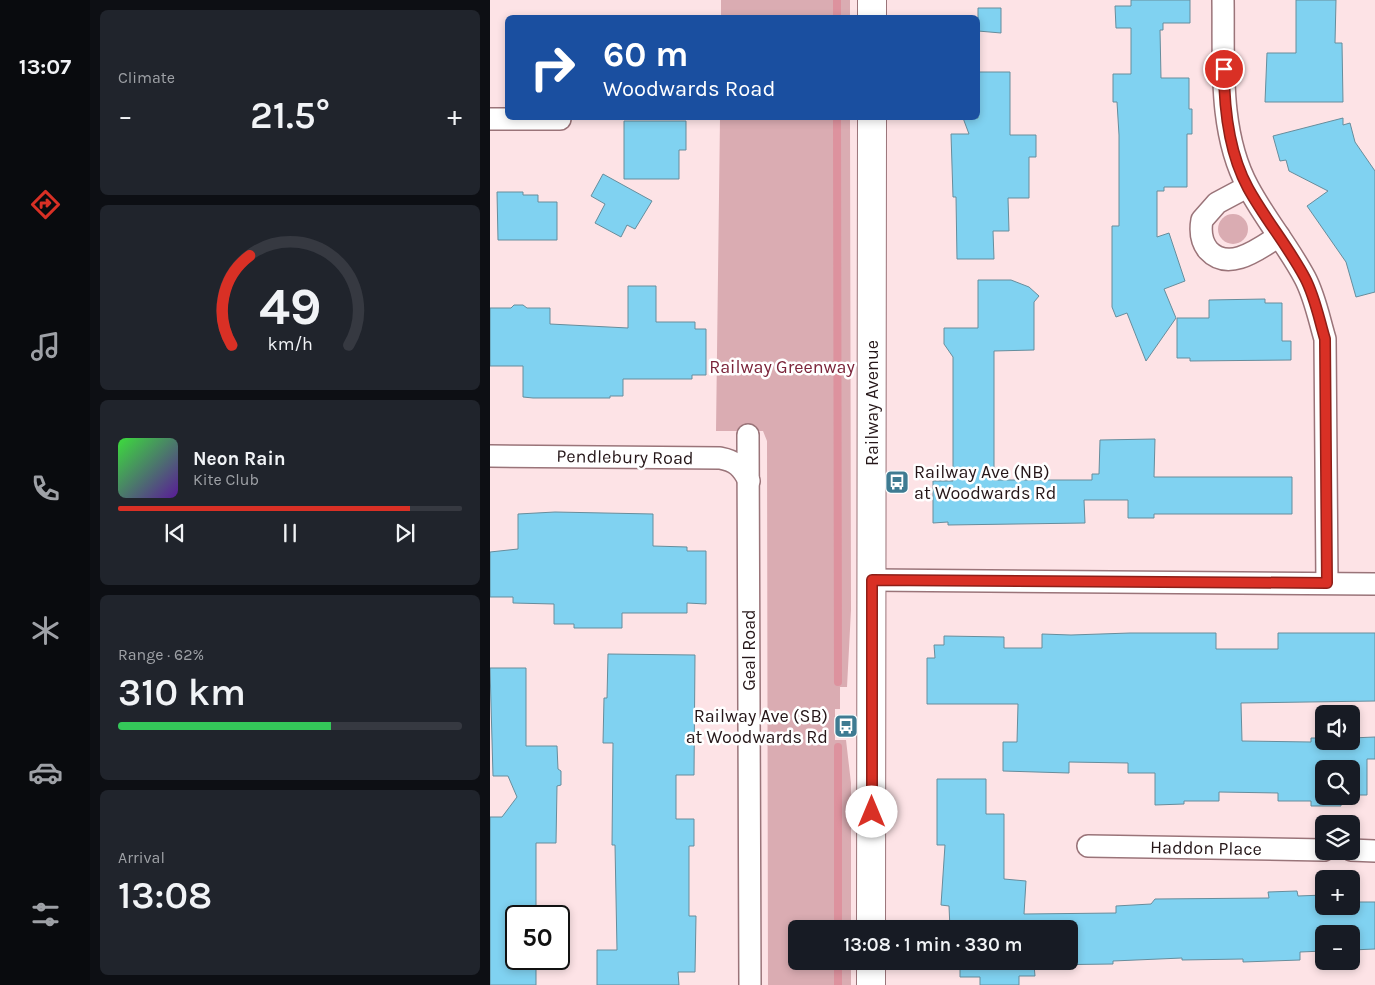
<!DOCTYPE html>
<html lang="en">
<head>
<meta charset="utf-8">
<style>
  :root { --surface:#171b24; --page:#20242c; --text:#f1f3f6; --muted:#9ea1a6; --line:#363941; --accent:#d93025 }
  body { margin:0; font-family:Karla,sans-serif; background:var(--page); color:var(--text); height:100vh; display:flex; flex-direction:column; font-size:19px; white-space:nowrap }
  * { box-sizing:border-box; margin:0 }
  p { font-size:16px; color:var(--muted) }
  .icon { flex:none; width:28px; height:28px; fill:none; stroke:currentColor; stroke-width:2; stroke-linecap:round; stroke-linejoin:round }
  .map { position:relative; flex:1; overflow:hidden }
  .details { display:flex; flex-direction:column; gap:10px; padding:10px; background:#0d0f14; width:400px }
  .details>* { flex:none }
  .hud { position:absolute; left:15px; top:15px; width:475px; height:105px; border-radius:8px; box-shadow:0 2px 8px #0003; background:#1a4fa0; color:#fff; overflow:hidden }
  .fabs { position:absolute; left:825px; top:705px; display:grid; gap:10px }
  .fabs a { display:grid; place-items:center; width:45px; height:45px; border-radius:8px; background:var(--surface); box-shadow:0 2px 8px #0003; font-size:25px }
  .speed { position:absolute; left:15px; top:905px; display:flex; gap:10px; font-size:25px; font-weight:700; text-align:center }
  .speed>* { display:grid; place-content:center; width:65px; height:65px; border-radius:50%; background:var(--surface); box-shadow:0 2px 8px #0003; line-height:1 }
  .speed .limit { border:2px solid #111; border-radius:8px; background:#fff; color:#111 }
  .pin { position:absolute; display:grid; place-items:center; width:42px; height:42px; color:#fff; margin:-21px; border:2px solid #fff; border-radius:50%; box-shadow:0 1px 5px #0007 }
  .me { position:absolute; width:55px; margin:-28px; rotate:0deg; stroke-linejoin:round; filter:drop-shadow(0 0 4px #0008) }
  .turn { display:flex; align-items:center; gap:18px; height:105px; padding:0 15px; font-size:22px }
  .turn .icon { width:65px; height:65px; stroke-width:2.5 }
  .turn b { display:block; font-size:35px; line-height:42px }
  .big { font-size:38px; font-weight:600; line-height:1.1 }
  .details .widget { flex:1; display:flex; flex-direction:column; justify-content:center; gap:8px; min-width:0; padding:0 18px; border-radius:8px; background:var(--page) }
  .details .dial { align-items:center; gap:0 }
  .dial svg { height:130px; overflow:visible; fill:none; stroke:var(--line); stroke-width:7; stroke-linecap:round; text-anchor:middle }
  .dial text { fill:var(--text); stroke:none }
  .song { display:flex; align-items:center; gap:15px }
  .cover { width:60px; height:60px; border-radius:8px; background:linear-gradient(135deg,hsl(120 70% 55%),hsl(270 70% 35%)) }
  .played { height:5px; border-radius:2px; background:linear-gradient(90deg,var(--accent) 85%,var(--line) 85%) }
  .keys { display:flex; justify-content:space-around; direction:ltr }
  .heat { display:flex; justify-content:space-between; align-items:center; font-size:28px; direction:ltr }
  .charge { height:8px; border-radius:4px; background:linear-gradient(90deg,#34c759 62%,var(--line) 0) }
  .trip { position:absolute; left:298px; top:920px; width:290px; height:50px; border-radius:8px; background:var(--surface); box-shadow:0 2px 8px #0003; font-weight:600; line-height:50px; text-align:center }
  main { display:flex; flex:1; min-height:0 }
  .tabs { display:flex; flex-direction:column; width:90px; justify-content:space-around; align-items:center; background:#090b0e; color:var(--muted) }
  .tabs .icon { width:35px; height:35px }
  .tabs .active { color:var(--accent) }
  .tabs b { font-size:22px; color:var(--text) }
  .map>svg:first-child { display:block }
  .green { fill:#daacb2 }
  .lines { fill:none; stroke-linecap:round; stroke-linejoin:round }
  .stream { stroke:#dd929e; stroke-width:8 }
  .building { fill:#80d2f1; stroke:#678d9c }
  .minor-casing { stroke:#9a7479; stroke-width:24 }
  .secondary-casing { stroke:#9a7479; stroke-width:30 }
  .minor { stroke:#fff; stroke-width:21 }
  .secondary { stroke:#fff; stroke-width:28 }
  .route-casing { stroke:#8d1f18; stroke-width:12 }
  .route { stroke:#d93025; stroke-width:9 }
  .labels { text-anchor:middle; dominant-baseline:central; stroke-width:5; stroke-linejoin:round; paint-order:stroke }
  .park-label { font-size:18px; fill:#7b243a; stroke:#fff }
  .street-label { font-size:18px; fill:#251618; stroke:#fff }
  .poi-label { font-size:18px; fill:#251618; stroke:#fff; text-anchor:start }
</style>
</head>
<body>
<main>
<nav class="tabs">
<b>13:07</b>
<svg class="icon active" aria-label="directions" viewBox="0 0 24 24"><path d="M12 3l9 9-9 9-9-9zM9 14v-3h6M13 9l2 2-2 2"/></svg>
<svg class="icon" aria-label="music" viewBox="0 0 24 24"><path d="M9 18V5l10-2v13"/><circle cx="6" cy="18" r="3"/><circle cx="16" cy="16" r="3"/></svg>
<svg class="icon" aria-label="phone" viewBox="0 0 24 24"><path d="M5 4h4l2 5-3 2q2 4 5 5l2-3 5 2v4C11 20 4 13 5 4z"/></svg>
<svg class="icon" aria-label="climate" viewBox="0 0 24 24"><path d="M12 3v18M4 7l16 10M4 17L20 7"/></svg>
<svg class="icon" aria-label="car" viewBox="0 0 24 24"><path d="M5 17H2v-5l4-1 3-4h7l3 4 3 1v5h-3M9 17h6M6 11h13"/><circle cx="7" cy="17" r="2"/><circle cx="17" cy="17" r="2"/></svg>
<svg class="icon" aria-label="filters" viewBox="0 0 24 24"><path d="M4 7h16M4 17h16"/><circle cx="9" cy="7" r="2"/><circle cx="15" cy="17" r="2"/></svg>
</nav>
<section class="details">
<div class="widget"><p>Climate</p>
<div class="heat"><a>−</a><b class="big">21.5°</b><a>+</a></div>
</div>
<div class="widget dial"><svg viewBox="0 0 100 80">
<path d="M14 69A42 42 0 1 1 86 69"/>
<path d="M14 69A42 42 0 0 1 25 14" stroke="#d93025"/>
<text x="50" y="56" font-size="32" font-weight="700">49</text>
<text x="50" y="72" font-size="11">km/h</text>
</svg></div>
<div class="widget">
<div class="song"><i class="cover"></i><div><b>Neon Rain</b><p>Kite Club</p></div></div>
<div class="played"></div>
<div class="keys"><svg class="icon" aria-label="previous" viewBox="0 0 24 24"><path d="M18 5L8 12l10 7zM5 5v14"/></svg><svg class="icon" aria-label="pause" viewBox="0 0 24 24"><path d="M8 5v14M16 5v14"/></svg><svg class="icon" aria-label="next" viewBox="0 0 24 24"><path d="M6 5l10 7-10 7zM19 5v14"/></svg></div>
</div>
<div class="widget"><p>Range · 62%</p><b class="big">310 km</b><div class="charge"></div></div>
<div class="widget"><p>Arrival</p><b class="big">13:08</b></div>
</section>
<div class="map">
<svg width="885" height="985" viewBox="0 0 885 985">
  <rect width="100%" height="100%" fill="#fde3e6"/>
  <g class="green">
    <rect x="231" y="0" width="129" height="17"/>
    <polygon points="230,118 360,118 361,610 357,687 350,687 350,709 345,709 345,740 356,740 361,783 361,929 306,929 306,961 361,961 361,985 278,985 277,441 273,431 226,431"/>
    <circle cx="743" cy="229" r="15"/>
  </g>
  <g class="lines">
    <g class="stream">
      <polyline points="347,0 347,18"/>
      <polyline points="347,118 348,682"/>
      <polyline points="348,747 348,929"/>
      <polyline points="348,961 348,985"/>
    </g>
  </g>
  <g class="building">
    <polygon points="641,0 700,0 700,23 673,23 673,30 670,30 671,78 699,78 699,109 702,109 702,134 697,134 697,187 674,187 674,191 667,191 667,237 679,233 695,281 674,289 686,318 656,361 637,313 626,317 622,307 622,226 629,226 629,135 627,102 623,102 623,74 641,74 641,28 626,28 625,6 641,6"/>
    <polygon points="806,0 846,0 845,43 852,43 853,102 775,102 777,53 806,53"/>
    <polygon points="488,8 511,8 511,33 488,31"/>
    <polygon points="488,72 520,72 520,135 546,135 546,157 539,157 539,198 518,198 519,231 503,231 504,259 467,259 466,197 463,197 461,134 479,134 473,118 488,118"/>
    <polygon points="853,118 853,125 860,123 865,142 885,171 885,292 866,297 856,262 817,206 838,191 799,171 796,160 790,161 783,136"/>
    <polygon points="134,121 196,121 196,150 189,150 189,179 134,179"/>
    <polygon points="113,174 162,201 145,229 137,225 131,237 105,223 115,204 101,196"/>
    <polygon points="7,192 33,192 33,195 48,195 48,202 67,202 67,240 8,240"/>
    <polygon points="488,280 521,280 539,287 549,296 544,302 544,350 504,351 504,480 602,480 602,474 609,474 610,440 665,439 664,477 802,477 802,514 664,514 664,518 638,518 638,500 594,500 595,523 458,525 458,522 443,523 443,481 463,481 463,357 454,344 454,328 488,328"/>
    <polygon points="138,286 166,286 166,322 205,322 205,329 216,329 216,375 202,375 202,379 133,379 133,396 120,396 120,398 43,398 33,397 33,366 0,366 0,308 21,308 24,305 33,305 37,308 60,308 60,324 138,328"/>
    <polygon points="775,299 775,303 792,303 792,341 801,341 801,360 700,361 700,358 687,358 687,318 719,318 719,300"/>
    <polygon points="65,512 163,514 163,546 197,547 197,551 216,551 216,604 197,603 197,613 132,613 132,628 84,628 84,624 64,624 64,604 23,603 23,597 0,597 0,552 28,549 28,514"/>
    <polygon points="640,633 726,633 726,649 788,649 788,633 885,633 885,701 751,703 752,741 821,742 821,738 834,738 834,741 861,741 861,738 885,737 885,759 877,759 877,795 861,795 861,769 834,769 834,796 851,796 851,806 821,806 821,801 788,801 788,793 729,792 729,801 694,801 694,804 665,805 665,773 638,773 638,763 579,762 579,773 513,771 513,742 527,742 528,704 437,704 437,658 445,658 444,645 454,645 454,636 514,637 514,648 552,648 552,634 581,635"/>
    <polygon points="118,654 205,655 204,775 186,775 186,819 204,819 204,846 199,846 199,916 206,916 205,972 188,972 189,985 107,985 107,950 127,950 125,845 122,845 123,743 113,743 114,698 117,698"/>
    <polygon points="0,668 36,668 36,746 67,746 68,769 71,771 71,785 67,786 66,843 46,843 46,916 26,916 26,959 46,959 46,985 0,985 0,817 12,817 27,797 18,776 3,776"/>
    <polygon points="447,779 496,779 496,814 514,814 514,879 536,881 534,914 626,913 626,906 661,904 665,899 779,898 778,892 807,891 808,896 834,895 834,906 861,906 861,902 885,902 885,949 861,950 861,934 834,934 834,951 810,952 810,960 753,962 753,959 692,960 692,958 623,961 623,964 544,965 545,976 529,976 529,985 490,985 490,977 470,977 470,961 579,961 579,929 460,929 459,906 451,905 455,845 447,845"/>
  </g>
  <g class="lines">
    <g class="minor-casing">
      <g id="minor">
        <path d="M 733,0 C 734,61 728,132 758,187 C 775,219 798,246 815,278 C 825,297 829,319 835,339 L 837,583"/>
        <polyline points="0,119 70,119"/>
        <path d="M 757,187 L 727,203 L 712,220 C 710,231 711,241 718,250 C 739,273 770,248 789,236"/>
        <polyline points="258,435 260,985"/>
        <path d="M 0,456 L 230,458 C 246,461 252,467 259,481"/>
        <polyline points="382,580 885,584"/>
        <polyline points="598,846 834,850"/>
        <polyline points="861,850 885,851"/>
      </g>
    </g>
    <g class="secondary-casing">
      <g id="secondary">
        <polyline points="382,0 382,18"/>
        <polyline points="381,929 382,118"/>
        <polyline points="381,985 381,961"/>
      </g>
    </g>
    <use href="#minor" class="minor"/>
    <use href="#secondary" class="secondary"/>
  </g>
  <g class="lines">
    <g class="route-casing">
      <path id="route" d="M 382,812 L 382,580 L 837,583 L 835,339 C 829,319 825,297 815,278 C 798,246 775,219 758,188 C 739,153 734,108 734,69"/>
    </g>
    <use href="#route" class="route"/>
  </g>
  <defs>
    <g id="bus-square" transform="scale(1.25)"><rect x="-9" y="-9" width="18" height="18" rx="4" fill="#3e7b92" stroke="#fff"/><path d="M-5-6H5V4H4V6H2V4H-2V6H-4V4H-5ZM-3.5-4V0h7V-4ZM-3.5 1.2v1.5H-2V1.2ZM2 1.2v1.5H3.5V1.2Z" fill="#fff"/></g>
  </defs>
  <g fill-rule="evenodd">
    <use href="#bus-square" x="407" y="482"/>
    <use href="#bus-square" x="356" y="726"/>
  </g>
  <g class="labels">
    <g class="park-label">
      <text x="292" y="367">Railway Greenway</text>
    </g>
    <g class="street-label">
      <text transform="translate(382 403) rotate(-90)">Railway Avenue</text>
      <text transform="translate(135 457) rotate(1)">Pendlebury Road</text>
      <text transform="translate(259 650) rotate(-90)">Geal Road</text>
      <text transform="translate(716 848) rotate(1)">Haddon Place</text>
    </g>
    <g class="poi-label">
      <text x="424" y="472">Railway Ave (NB)<tspan x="424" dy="21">at Woodwards Rd</tspan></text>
      <text x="338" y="716" text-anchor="end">Railway Ave (SB)<tspan x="338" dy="21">at Woodwards Rd</tspan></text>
    </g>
  </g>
</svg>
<div class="fabs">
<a><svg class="icon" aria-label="sound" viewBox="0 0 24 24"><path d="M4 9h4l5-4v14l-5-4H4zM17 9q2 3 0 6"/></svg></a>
<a><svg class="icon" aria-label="search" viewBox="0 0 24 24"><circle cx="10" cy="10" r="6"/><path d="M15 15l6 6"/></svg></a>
<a><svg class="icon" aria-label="layers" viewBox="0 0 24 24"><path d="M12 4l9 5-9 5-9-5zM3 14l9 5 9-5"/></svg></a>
<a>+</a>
<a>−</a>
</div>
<div class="speed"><div class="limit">50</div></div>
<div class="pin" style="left:734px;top:69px;background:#d93025"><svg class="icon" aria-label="arrive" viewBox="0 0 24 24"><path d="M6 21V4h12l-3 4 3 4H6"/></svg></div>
<svg class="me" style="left:382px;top:812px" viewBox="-20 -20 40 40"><circle r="19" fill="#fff"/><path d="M0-13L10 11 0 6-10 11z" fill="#d93025"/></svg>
<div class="trip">13:08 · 1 min · 330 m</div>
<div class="hud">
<div class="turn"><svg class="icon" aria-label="right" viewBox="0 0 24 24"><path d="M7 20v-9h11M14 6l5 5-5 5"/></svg><div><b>60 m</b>Woodwards Road</div></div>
</div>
</div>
</main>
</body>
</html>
